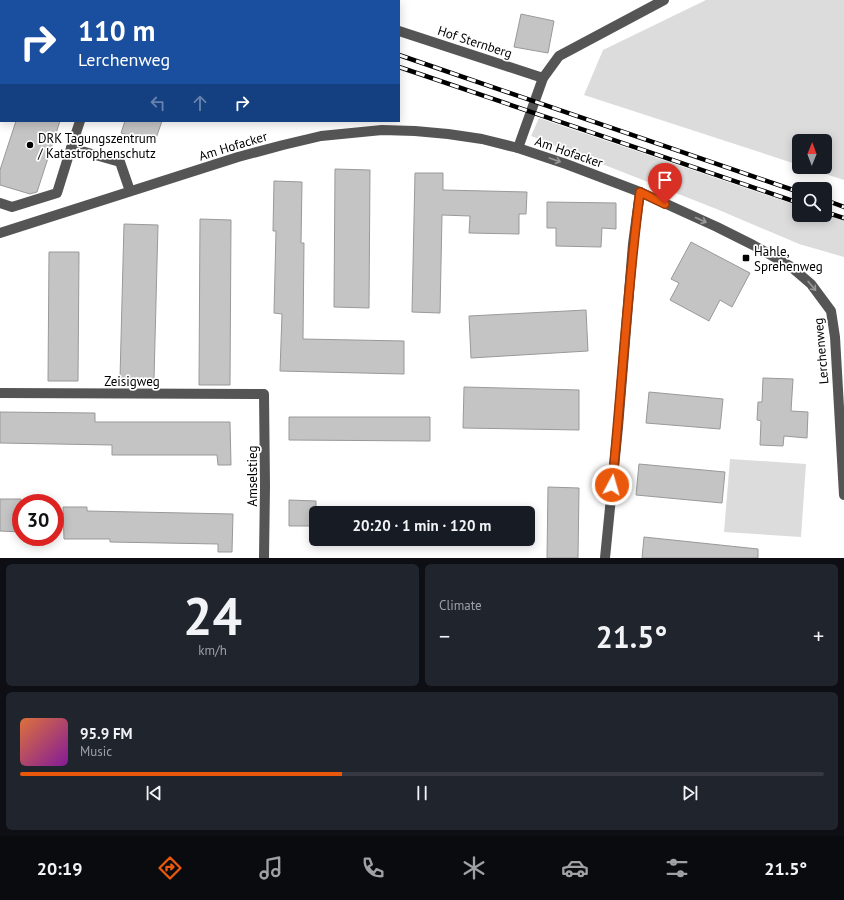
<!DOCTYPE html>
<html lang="en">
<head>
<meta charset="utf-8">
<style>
  :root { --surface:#171b24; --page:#20242c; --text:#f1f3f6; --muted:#9ea1a6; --line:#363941; --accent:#ea580c }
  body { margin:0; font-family:"PT Sans",sans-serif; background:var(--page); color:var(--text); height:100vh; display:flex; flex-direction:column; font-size:15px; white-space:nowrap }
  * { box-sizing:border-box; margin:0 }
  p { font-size:13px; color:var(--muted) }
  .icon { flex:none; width:22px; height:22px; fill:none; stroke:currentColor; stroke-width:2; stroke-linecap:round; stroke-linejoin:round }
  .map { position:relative; height:558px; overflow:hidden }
  .drawer { display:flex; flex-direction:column; gap:6px; padding:6px; background:#0d0f14; flex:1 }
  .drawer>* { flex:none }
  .guide { position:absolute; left:0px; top:0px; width:400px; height:122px; box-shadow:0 2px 10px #0003; background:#1a4fa0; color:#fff; overflow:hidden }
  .needle { width:26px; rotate:1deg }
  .tools { position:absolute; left:792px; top:134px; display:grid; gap:8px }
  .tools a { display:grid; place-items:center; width:40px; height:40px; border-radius:6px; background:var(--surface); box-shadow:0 2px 10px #0003; font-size:20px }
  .speed { position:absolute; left:12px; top:494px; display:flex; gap:8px; font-size:20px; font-weight:700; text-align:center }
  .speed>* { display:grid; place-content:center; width:52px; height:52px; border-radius:50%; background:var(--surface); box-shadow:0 2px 10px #0003; line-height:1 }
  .speed .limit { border:6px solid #d22; background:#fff; color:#111 }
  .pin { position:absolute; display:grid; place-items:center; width:34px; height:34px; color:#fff; margin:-41px -17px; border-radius:50% 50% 50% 0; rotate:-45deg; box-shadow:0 0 4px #0007 }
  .pin .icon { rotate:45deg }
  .me { position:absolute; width:44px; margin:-22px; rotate:6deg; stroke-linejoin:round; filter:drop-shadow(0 0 3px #0008) }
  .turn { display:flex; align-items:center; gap:14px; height:84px; padding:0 12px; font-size:18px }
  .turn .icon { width:52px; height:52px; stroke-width:2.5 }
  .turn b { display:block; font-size:28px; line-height:34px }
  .lanes { display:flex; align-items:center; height:38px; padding:0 12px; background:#0003; justify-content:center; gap:20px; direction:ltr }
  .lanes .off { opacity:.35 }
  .big { font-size:30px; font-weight:700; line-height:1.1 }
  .drawer .card { flex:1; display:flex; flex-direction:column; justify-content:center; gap:6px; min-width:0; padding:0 14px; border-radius:6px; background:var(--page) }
  .drawer .dial { align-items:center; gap:0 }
  .dial b { font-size:52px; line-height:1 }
  .song { display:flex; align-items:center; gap:12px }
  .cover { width:48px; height:48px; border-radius:6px; background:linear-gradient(135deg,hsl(20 70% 55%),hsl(290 70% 35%)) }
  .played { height:4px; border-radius:2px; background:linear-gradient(90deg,var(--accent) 40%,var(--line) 40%) }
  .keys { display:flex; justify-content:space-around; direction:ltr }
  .heat { display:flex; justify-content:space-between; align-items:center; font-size:22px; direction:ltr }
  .drawer .tiles { flex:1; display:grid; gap:6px; grid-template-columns:1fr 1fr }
  .card:last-child { grid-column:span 2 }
  .trip { position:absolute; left:309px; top:506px; width:226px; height:40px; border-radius:6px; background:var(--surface); box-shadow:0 2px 10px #0003; font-weight:700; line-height:40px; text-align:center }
  .menu { display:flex; height:64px; justify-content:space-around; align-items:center; background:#090b0e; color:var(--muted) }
  .menu .icon { width:28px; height:28px }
  .menu .current { color:var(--accent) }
  .menu b { font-size:18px; color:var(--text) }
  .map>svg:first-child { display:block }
  .green { fill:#dcdcdc }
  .building { fill:#c4c4c4; stroke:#999 }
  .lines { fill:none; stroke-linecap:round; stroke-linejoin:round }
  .minor { stroke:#555; stroke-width:10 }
  .rail-casing { stroke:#000; stroke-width:4.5 }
  .rail { stroke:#fff; stroke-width:3; stroke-dasharray:9; stroke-linecap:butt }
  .oneway { stroke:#999 }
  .route-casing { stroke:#983908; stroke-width:10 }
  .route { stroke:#ea580c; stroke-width:7 }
  .poi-dot { fill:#000; stroke:#fff; stroke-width:1.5 }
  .labels { text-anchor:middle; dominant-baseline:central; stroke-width:3.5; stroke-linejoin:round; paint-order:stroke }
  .street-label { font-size:13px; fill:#000; stroke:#fff }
  .poi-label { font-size:13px; fill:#000; stroke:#fff; text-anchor:start }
</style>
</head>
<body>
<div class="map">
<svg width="844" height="558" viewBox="0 0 844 558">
  <rect width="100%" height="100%" fill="#fff"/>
  <g class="green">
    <polygon points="706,0 844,0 844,180 804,167 825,167 825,141 799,141 799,165 584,95 603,50"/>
    <polygon points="539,118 799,206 799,215 825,215 825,214 844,220 844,257 799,244 719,210 531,136"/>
    <polygon points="730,459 806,464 801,537 724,532"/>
  </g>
  <g class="building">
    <polygon points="521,14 554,21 548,53 514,47"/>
    <polygon points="16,121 60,121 37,192 30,194 0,185 0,170"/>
    <polygon points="125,121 162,121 154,144 121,133"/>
    <polygon points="335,169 370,170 369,308 334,307"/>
    <polygon points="415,173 443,173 443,190 527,192 526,214 519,214 519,234 469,233 470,216 442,215 440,313 412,312"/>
    <polygon points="274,181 302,182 301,243 304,243 303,339 404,341 404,374 280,371 282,314 274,313 276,231 273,231"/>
    <polygon points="547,202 616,203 616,229 602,228 601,247 556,246 556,228 547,228"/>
    <polygon points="200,219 231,220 230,385 199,385"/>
    <polygon points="124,224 158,225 154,379 120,378"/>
    <polygon points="691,242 750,273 732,307 720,300 709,321 670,300 679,283 671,279"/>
    <polygon points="49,252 79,252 78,381 48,381"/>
    <polygon points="586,310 588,351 471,358 469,316"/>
    <polygon points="763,378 793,379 791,411 808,412 807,438 784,436 783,446 760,445 761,421 757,420 758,402 762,402"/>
    <polygon points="464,387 579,390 579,430 463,428"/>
    <polygon points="649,392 723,399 720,429 646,423"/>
    <polygon points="0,412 95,413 95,422 230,422 231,465 218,465 217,455 112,455 112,445 0,443"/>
    <polygon points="289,417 430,417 430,441 289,440"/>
    <polygon points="639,464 725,472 722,503 636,495"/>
    <polygon points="548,487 579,488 578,558 547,558"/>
    <polygon points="0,499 21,499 21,532 0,531"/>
    <polygon points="289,500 316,501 316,526 289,526"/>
    <polygon points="63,507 87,507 87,511 233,514 232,552 218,552 218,544 110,542 110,539 64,539"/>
    <polygon points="644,537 758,549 758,558 642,558"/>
  </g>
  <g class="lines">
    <g class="minor">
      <polyline points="311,0 312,1"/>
      <polyline points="399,31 543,78"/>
      <polyline points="71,148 80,121"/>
      <polyline points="518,148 543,78 559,56 664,0"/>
      <polyline points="0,203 12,207 57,193 71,148 120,162 130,191"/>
      <polyline points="0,233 238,157 283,145 321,136 382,130 415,131 448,134 482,139 518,148 566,164 640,192 717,227 753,245 790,266 811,284 831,311 835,337 844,495"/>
      <polyline points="0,393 264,394 265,486 264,558"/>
      <polyline points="605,558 618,427 633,244 640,192"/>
    </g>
    <g class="rail-casing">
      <g id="rail">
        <polyline points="203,0 206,1"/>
        <polyline points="237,0 240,1"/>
        <polyline points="399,55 799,192"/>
        <polyline points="399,67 799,203"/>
        <polyline points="825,200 844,207"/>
        <polyline points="825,212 844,218"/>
      </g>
    </g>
    <use href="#rail" class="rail"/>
  </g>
  <defs><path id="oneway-shaft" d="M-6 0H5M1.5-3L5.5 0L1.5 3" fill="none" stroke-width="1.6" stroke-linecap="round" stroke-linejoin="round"/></defs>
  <g class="oneway">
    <use href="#oneway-shaft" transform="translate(555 160) rotate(19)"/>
    <use href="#oneway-shaft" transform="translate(701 220) rotate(24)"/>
    <use href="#oneway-shaft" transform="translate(812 286) rotate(50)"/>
  </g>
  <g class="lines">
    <g class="route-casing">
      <path id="route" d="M 612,485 C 622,388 627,289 640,192 L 665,204"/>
    </g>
    <use href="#route" class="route"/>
  </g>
  <g class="poi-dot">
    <circle cx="30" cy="145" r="4"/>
    <rect x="742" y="254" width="8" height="8" rx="2"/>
  </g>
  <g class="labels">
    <g class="street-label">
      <text transform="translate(475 42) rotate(18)">Hof Sternberg</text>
      <text transform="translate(233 146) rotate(-17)">Am Hofacker</text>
      <text transform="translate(569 152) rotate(19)">Am Hofacker</text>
      <text transform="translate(821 351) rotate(-95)">Lerchenweg</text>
      <text x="132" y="381">Zeisigweg</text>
      <text transform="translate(252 476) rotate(-90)">Amselstieg</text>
    </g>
    <g class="poi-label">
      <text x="38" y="138">DRK Tagungszentrum<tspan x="38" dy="15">/ Katastrophenschutz</tspan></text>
      <text x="754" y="251">Hahle,<tspan x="754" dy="15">Sprehenweg</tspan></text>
    </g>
  </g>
</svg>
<div class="tools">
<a><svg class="needle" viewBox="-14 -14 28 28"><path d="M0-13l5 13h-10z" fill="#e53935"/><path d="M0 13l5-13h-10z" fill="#9ea1a6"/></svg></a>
<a><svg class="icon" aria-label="search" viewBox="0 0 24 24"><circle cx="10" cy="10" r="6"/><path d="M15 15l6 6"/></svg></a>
</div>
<div class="speed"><div class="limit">30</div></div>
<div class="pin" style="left:665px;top:204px;background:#d93025"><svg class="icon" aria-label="arrive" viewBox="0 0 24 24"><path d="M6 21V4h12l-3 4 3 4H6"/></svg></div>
<svg class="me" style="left:612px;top:485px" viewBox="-20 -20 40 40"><circle r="17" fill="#ea580c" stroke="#fff" stroke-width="3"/><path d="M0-11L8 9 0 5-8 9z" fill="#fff"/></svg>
<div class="trip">20:20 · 1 min · 120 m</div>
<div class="guide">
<div class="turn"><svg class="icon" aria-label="right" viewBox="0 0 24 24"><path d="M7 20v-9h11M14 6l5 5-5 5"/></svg><div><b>110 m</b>Lerchenweg</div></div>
<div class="lanes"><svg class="icon off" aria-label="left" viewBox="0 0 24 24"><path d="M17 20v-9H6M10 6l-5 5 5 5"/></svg><svg class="icon off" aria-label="ahead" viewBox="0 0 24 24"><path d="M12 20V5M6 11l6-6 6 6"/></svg><svg class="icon" aria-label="right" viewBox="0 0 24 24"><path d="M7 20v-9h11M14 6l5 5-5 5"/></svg></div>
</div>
</div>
<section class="drawer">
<div class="tiles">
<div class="card dial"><b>24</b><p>km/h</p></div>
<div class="card"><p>Climate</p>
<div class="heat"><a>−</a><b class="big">21.5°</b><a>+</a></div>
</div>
<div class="card">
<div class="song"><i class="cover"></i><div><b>95.9 FM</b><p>Music</p></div></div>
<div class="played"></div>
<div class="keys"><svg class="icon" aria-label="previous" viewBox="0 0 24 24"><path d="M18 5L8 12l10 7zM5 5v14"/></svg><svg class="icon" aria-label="pause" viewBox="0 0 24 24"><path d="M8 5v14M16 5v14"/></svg><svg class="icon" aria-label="next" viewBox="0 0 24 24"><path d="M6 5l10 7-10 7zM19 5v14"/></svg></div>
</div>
</div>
</section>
<nav class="menu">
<b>20:19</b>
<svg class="icon current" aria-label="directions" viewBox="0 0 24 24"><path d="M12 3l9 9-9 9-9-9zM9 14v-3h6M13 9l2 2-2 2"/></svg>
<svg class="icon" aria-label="music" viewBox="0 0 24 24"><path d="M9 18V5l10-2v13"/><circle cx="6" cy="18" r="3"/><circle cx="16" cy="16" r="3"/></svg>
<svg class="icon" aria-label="phone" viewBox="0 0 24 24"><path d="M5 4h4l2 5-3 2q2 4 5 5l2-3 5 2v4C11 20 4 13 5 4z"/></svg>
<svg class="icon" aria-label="climate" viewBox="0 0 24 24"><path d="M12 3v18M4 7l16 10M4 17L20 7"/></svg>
<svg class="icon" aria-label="car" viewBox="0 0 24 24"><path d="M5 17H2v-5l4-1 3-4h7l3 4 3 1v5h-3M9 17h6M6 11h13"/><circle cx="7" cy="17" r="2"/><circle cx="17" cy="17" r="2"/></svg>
<svg class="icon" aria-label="filters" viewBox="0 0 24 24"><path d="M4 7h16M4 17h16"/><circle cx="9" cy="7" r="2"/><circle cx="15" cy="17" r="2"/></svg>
<b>21.5°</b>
</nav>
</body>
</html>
